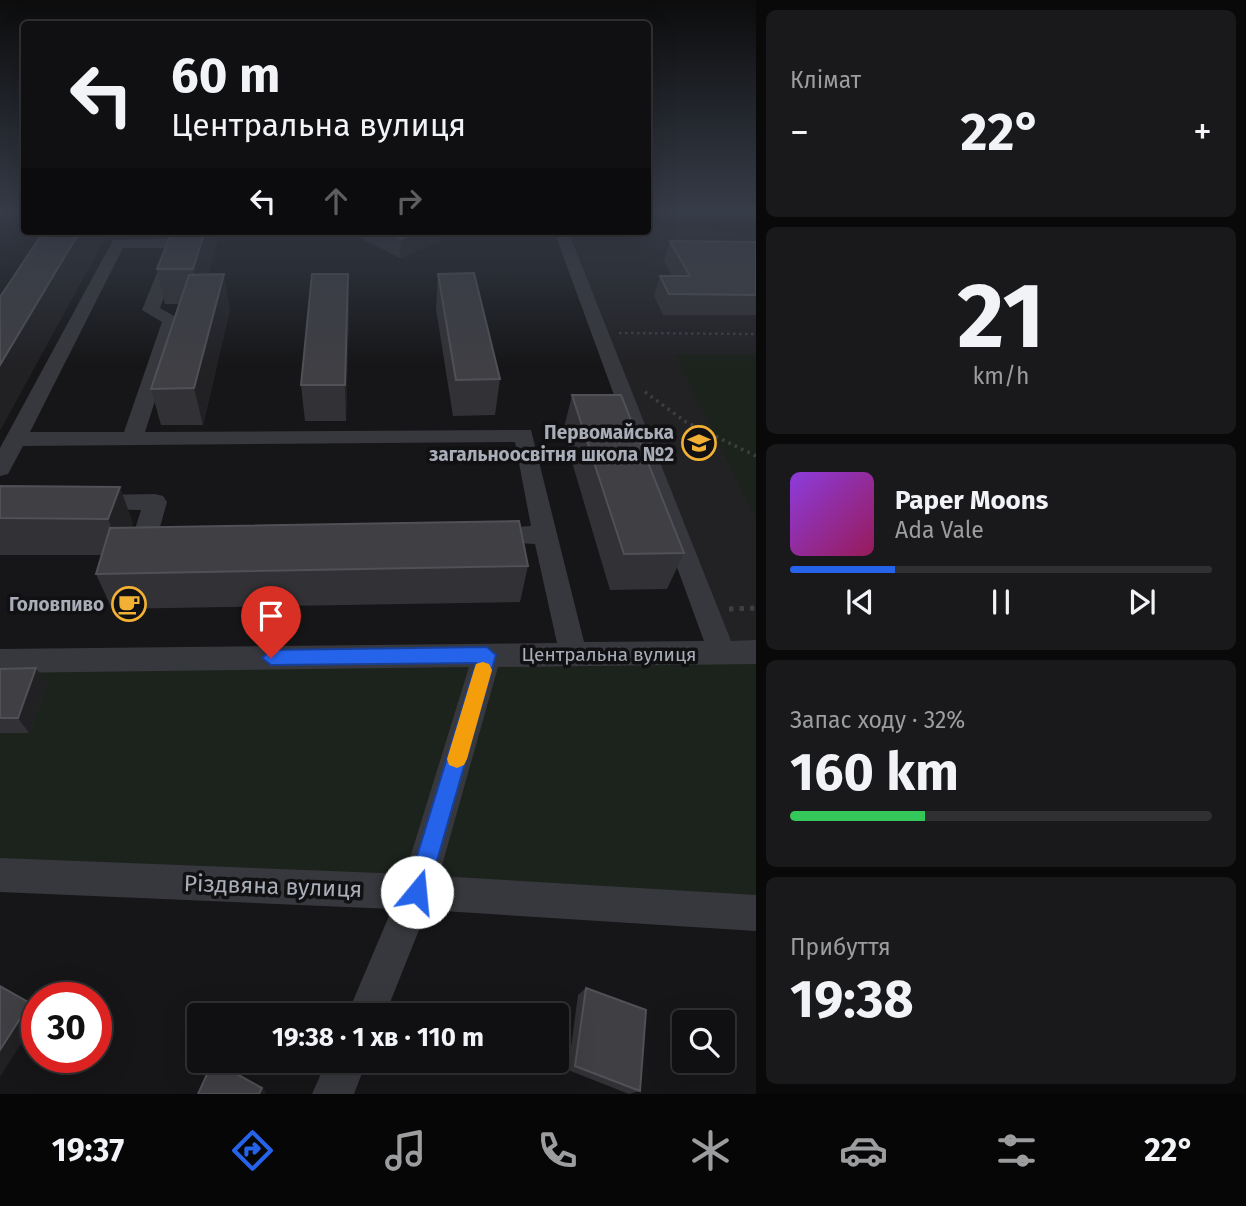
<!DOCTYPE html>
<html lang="uk">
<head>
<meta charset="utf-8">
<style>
  :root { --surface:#101012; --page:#19191b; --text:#f1f3f6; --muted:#9c9d9f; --line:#303032; --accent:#2563eb }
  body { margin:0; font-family:"Fira Sans",sans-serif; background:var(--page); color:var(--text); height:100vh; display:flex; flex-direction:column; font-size:26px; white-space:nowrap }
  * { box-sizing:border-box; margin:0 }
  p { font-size:23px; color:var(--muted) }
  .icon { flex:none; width:38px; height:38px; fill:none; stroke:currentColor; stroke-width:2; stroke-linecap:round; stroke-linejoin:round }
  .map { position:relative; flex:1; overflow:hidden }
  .side { display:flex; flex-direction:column; gap:10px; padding:10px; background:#09090a; width:490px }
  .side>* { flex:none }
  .banner { position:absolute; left:21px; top:21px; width:630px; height:214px; border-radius:7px; box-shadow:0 7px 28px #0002,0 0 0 2px var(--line); background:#101012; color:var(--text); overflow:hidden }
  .buttons { position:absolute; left:672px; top:1010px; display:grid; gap:14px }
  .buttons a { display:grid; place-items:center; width:63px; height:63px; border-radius:7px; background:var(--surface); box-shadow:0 7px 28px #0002,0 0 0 2px var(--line); font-size:35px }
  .speed { position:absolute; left:21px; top:982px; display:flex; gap:14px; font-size:35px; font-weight:700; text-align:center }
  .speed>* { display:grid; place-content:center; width:91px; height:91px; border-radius:50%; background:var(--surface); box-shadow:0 7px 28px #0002,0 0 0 2px var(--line); line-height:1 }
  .speed .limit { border:10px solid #d22; background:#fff; color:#111 }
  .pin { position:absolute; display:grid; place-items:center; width:60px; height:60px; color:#fff; margin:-72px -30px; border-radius:50% 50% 50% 0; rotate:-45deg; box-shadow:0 0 7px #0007 }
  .pin .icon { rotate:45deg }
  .me { position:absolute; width:77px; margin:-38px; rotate:17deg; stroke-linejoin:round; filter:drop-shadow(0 0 5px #0008) }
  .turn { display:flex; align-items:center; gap:24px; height:147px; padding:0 35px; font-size:32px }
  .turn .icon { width:91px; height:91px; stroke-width:2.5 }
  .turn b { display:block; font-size:49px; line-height:60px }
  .lanes { display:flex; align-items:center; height:66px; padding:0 35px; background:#0003; justify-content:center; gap:35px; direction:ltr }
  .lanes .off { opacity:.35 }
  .big { font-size:52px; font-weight:700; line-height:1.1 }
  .side .card { flex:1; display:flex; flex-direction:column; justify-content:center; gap:10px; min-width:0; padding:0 24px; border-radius:10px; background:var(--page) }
  .side .dial { align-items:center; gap:0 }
  .dial b { font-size:91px; line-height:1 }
  .song { display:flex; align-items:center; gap:21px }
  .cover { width:84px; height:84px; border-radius:10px; background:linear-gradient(135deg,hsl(270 70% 55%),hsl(330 70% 35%)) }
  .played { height:7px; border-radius:4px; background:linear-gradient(90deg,var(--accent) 25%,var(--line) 25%) }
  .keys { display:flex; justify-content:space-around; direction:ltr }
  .heat { display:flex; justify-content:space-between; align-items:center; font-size:38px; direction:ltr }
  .charge { height:10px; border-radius:5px; background:linear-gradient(90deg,#34c759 32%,var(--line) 0) }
  .trip { position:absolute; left:187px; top:1003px; width:382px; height:70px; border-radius:7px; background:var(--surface); box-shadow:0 7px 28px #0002,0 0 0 2px var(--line); font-weight:700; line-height:70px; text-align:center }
  .tab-bar { display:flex; height:112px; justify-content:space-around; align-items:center; background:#060607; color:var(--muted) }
  .tab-bar .icon { width:49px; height:49px }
  .tab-bar .on { color:var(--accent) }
  .tab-bar b { font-size:32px; color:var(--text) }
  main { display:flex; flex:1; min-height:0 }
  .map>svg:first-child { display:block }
  .built { fill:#222225 }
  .green { fill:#1c231d }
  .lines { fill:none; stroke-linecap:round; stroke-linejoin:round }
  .path-far2 { stroke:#3d3f44; stroke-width:2.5; stroke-dasharray:2.5 3.5; stroke-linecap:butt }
  .path-far1 { stroke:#3d3f44; stroke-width:3.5; stroke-dasharray:2.5 4.5; stroke-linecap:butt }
  .path { stroke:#3d3f44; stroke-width:5; stroke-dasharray:4.5 6; stroke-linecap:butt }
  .minor { fill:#37383d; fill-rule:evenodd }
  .wall { fill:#323236 }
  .shaded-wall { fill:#212124 }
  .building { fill:#3f3f44; stroke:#4f5156; stroke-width:2 }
  .route { fill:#2563eb; stroke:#184099; stroke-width:2 }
  .slow { fill:#f59e0b }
  .labels { text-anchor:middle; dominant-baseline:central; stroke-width:7; stroke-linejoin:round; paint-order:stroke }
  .poi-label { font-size:19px; font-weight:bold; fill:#a8adb8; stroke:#111113; text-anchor:end }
  .street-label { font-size:19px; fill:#a8adb8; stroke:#111113 }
  .near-street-label { font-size:23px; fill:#a8adb8; stroke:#111113 }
</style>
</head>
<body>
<main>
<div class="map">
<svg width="756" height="1094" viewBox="0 0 756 1094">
  <rect width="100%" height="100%" fill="#161618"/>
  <polygon class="built" points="648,228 756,233 756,652 722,653 561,231 648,231"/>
  <g class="green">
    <polygon points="675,354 756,354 756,514 753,514"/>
    <polygon points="756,652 756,907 0,875 0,661"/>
  </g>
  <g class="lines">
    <polyline class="path-far2" points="619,333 756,334"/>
    <polyline class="path-far1" points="645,392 686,422 756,456"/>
    <polyline class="path" points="729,609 756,608"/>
    <g class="minor">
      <polygon points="746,212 756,212 756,217"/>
      <path d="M 554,231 L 568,231 L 731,641 L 756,640 L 756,664 L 498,667 L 439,876 L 756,895 L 756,931 L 427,910 L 385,1015 L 347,1015 L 392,909 L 0,892 L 0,858 L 405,874 L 469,667 L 0,673 L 0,649 L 557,643 L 535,544 L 481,541 L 478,535 L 481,529 L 531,526 L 515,442 L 23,446 L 8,474 L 0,476 L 0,448 L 113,240 L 176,238 L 184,243 L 160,308 L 181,320 L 145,432 L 531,430 L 584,642 L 704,641 ZM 123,248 L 167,248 L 142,310 L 162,322 L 124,432 L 30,432 Z"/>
      <polygon points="155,494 163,496 167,502 160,527 179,530 182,536 179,542 170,545 136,542 133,536 141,510 84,509 80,503 84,497 92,495"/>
      <polygon points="327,1060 367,1060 354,1094 312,1094"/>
    </g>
  </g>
  <g class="wall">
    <polygon points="220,231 208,275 230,309 203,425 161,425 151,389 179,304 165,304 157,269"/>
    <polygon points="346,231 444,231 443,240 400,258"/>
    <polygon points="670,241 756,242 756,315 663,315 654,296 660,276 672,276 664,261"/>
    <polygon points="438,274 500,379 495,415 453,416 436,309"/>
    <polygon points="349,309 346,421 305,421 301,385"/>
    <polygon points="572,395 684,553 667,589 610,590 563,432"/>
    <polygon points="0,486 133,523 131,528 528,566 520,602 112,609 96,574 101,555 0,555"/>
    <polygon points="0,669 47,685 29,733 0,733"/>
    <polygon points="586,988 640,1091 629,1094 568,1070 578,995"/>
  </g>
  <g class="shaded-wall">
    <polygon points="80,231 109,231 0,431 0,365"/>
    <polygon points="205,231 220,231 200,304 193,269"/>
    <polygon points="420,231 444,231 443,240 400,258 401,239"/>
    <polygon points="224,274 230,309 203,425 194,388"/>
    <polygon points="348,274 349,309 346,421 345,385"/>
    <polygon points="120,487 133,523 122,555 108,519"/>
    <polygon points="36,668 47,685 29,733 18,718"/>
    <polygon points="0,986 37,1007 37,1019 0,1077"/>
    <polygon points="262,1088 266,1092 265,1094 259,1094"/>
  </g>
  <g class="building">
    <polygon points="44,231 80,231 0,365 0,297"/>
    <polygon points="172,231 205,231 193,269 157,269"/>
    <polygon points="384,231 420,231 401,239"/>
    <polygon points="670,241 756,242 756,295 669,294 660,276 690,276"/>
    <polygon points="474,273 500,379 456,380 438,274"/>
    <polygon points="224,274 194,388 151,389 189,275"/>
    <polygon points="312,274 348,274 345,385 301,385"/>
    <polygon points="572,395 621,395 684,553 624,554"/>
    <polygon points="0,486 120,487 108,519 0,518"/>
    <polygon points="519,521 528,566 96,574 110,528"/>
    <polygon points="36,668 18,718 0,718 0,669"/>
    <polygon points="0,986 30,1003 0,1050"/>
    <polygon points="586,988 646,1010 640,1091 575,1066"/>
    <polygon points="213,1061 262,1088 259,1094 198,1094"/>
  </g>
  <linearGradient id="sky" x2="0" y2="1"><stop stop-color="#0c0c0d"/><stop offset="0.58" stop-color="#363c48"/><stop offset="1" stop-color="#363c48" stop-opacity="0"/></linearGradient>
  <rect width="756" height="365" fill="url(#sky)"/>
  <polygon class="route" points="487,647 496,655 428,892 425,900 417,904 409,900 406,892 476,663 271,665 262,658 271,650"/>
  <polygon class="slow" points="483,662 489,664 492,670 467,759 464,765 457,768 449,765 447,759 474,670 476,664"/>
  <defs>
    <g id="school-ring" transform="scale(1.75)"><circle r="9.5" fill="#111113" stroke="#f2b134" stroke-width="1.5"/><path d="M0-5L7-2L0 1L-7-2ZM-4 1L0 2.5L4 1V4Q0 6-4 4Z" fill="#f2b134"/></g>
    <g id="cafe-ring" transform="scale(1.75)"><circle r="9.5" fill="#111113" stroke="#f2b134" stroke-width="1.5"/><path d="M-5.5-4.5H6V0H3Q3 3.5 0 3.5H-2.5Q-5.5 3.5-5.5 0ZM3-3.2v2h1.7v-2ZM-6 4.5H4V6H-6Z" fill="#f2b134"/></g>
  </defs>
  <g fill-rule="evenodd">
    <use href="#school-ring" x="699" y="443"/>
    <use href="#cafe-ring" x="129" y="604"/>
  </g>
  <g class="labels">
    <g class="poi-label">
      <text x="674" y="432">Первомайська<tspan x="674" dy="22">загальноосвітня школа №2</tspan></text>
      <text x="104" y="604">Головпиво</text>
    </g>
    <g class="street-label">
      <text x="609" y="654">Центральна вулиця</text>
    </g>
    <g class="near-street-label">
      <text transform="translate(273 886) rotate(2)">Різдвяна вулиця</text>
    </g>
  </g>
</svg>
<div class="buttons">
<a><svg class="icon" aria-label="search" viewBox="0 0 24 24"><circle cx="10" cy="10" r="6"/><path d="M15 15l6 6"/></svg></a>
</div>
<div class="speed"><div class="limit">30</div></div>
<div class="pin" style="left:271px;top:658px;background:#d93025"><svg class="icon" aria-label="arrive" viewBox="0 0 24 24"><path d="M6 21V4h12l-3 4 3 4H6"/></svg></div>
<svg class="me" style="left:417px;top:892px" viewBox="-20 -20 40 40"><circle r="19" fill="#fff"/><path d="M0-13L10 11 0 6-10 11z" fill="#2563eb"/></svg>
<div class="trip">19:38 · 1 хв · 110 m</div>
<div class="banner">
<div class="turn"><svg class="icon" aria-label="left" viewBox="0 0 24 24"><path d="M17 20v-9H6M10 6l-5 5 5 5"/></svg><div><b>60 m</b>Центральна вулиця</div></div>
<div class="lanes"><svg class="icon" aria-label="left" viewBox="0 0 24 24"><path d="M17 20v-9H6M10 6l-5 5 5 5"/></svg><svg class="icon off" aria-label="ahead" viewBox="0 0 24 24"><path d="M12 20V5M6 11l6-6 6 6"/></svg><svg class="icon off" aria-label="right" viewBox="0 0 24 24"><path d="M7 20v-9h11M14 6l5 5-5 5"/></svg></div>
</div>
</div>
<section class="side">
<div class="card"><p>Клімат</p>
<div class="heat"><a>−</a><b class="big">22°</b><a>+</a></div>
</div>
<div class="card dial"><b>21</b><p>km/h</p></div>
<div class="card">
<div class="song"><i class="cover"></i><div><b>Paper Moons</b><p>Ada Vale</p></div></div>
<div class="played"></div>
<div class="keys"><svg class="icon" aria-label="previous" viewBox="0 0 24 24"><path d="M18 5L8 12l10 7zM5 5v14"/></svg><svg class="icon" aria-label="pause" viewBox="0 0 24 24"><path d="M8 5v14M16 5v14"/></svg><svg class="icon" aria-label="next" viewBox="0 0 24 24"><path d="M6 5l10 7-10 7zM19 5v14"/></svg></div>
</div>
<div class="card"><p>Запас ходу · 32%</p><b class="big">160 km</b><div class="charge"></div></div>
<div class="card"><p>Прибуття</p><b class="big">19:38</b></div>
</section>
</main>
<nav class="tab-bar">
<b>19:37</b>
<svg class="icon on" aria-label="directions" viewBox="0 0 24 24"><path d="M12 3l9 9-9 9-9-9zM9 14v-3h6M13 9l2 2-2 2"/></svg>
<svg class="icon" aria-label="music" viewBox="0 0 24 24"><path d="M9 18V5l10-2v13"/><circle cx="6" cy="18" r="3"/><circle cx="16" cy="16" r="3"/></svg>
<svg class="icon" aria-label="phone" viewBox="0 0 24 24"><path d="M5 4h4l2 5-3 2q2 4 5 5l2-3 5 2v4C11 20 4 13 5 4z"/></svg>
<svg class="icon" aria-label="climate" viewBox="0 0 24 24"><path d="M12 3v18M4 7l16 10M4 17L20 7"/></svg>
<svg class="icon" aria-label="car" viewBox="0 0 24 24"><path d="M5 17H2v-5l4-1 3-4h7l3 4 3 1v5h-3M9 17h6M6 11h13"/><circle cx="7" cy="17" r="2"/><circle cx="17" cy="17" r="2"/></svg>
<svg class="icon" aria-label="filters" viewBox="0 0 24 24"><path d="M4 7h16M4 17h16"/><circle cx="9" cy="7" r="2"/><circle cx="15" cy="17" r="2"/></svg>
<b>22°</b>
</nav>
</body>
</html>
